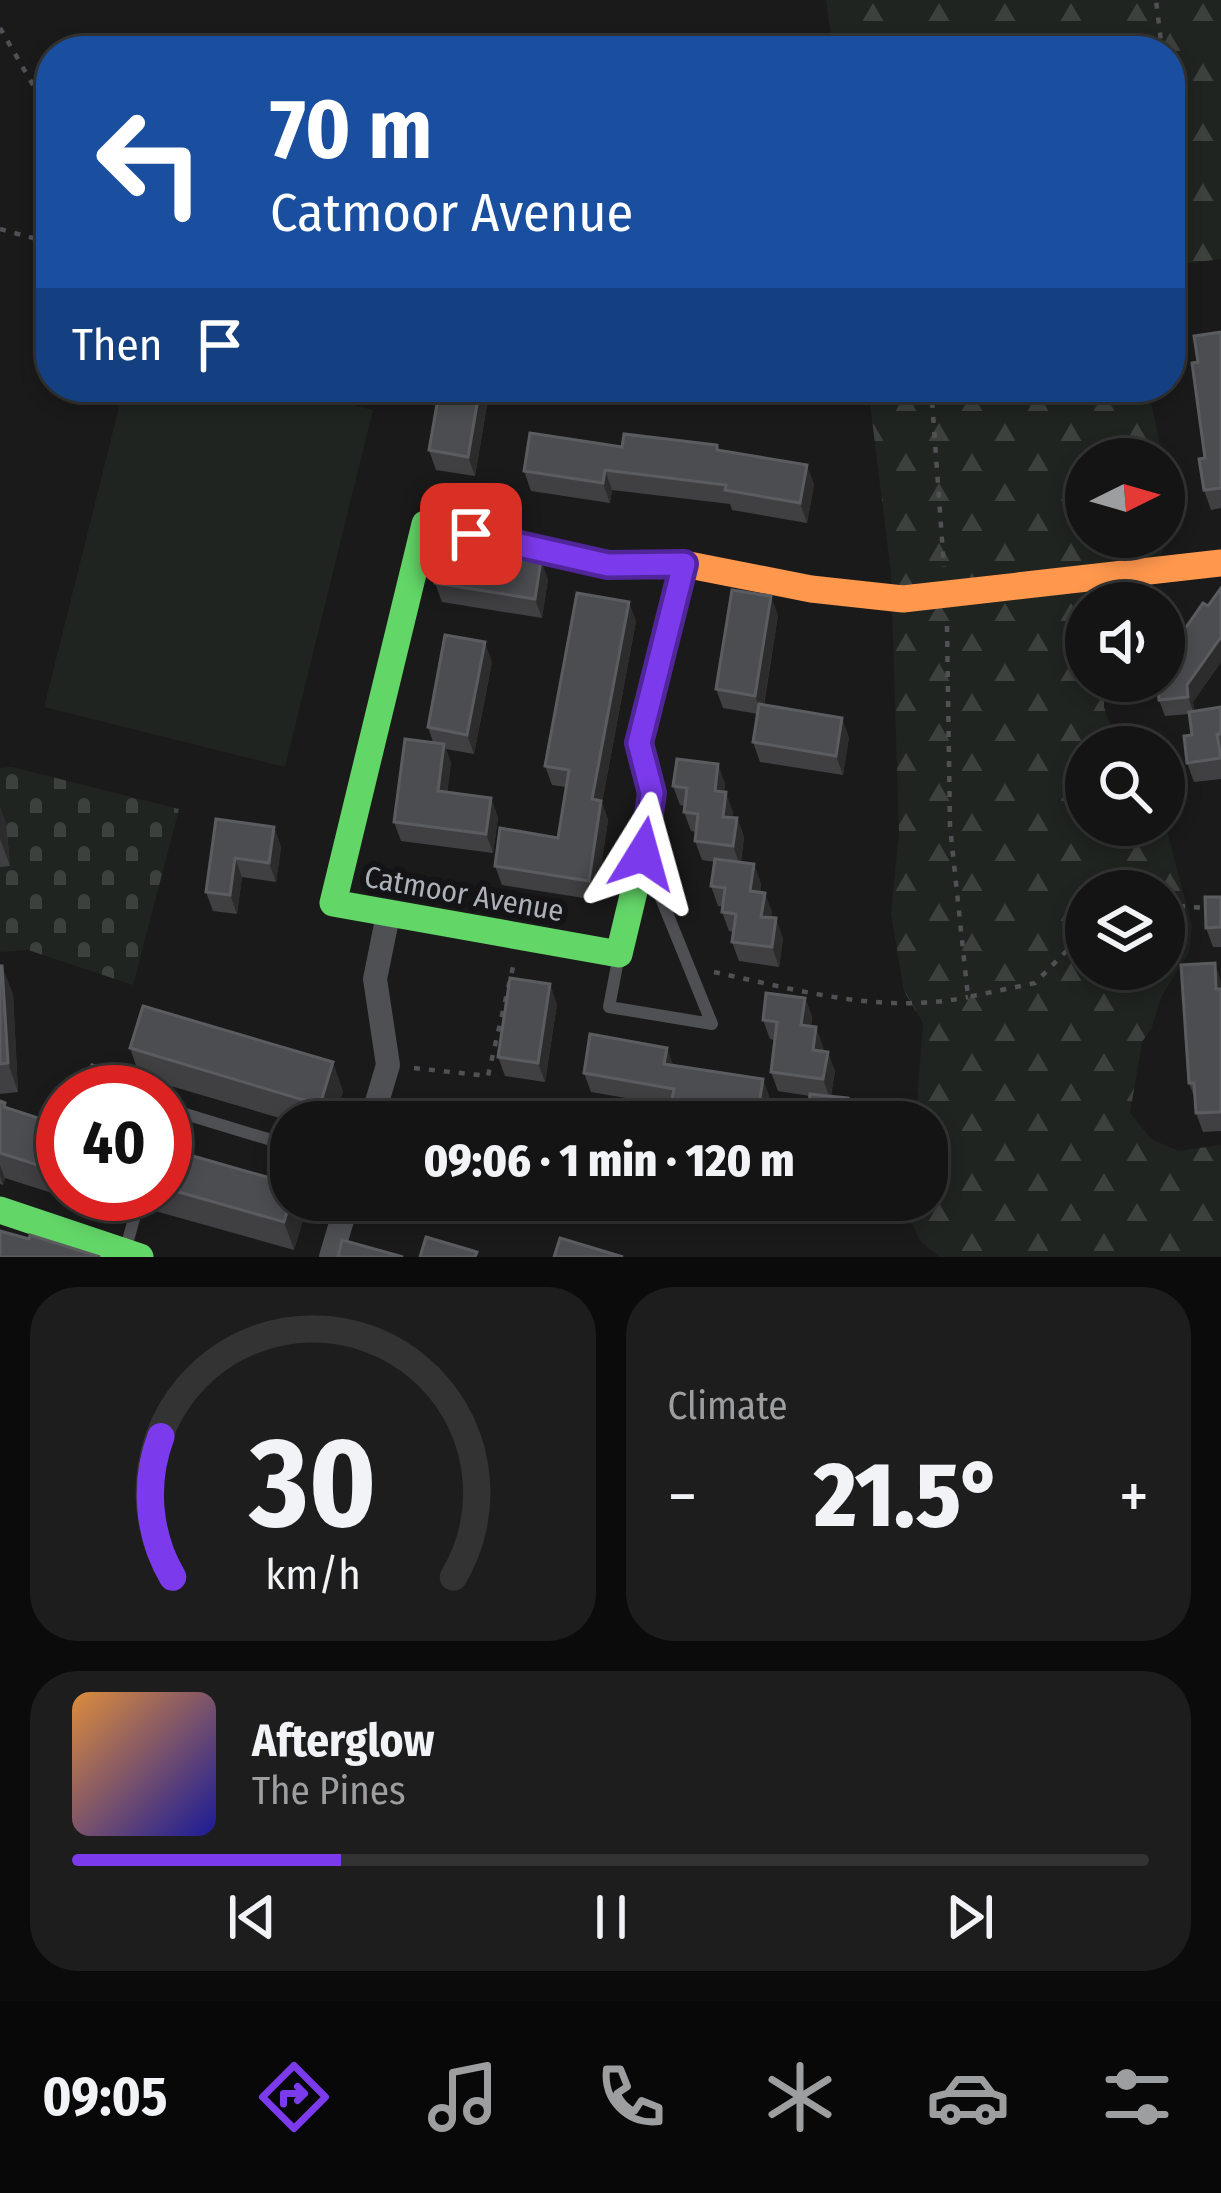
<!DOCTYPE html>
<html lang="en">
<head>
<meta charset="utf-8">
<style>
  :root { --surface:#141414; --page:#1d1d1d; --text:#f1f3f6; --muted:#9d9ea0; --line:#333334; --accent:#7c3aed }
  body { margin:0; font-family:"Fira Sans Condensed",sans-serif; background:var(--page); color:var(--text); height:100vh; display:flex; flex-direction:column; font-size:45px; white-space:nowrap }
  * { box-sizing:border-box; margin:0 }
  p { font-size:39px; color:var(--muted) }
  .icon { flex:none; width:66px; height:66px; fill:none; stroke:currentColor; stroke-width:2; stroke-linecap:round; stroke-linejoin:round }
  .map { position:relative; height:1257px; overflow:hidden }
  .drawer { display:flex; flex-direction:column; gap:30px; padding:30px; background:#0b0b0b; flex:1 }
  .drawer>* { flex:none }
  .top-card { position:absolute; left:36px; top:36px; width:1149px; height:366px; border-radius:48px; box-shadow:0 6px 18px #0003,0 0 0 3px var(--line); background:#1a4fa0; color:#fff; overflow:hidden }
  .needle { width:78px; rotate:85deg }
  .tools { position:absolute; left:1065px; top:438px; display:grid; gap:24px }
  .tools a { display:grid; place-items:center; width:120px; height:120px; border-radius:50%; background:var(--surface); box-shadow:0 6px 18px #0003,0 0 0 3px var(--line); font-size:60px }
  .speed { position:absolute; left:36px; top:1065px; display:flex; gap:24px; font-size:60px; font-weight:700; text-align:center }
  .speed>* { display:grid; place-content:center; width:156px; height:156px; border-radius:50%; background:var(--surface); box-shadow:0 6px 18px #0003,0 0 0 3px var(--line); line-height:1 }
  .speed .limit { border:18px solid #d22; background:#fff; color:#111 }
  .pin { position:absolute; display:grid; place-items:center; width:102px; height:102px; color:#fff; margin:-51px; border-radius:24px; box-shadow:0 6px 18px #0006 }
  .me { position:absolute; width:132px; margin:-66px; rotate:8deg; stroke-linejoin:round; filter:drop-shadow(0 0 9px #0008) }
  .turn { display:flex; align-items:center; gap:42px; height:252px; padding:0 36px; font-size:54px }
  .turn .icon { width:156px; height:156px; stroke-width:2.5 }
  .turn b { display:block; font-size:84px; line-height:102px }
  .then { display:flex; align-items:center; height:114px; padding:0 36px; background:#0003; gap:24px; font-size:45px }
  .big { font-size:90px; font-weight:800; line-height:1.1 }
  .drawer .widget { flex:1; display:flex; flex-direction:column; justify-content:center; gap:18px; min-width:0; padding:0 42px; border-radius:48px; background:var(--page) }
  .drawer .dial { align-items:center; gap:0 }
  .dial svg { height:312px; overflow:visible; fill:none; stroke:var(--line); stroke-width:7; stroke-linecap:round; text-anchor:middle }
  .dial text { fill:var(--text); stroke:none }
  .song { display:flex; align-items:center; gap:36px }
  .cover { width:144px; height:144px; border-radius:18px; background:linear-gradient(135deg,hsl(30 70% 55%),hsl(240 70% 35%)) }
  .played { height:12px; border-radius:6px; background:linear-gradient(90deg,var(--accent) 25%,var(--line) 25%) }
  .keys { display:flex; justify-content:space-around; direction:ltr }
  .heat { display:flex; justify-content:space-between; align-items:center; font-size:66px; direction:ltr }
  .drawer .tiles { flex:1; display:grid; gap:30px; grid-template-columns:1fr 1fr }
  .widget:last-child { grid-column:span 2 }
  .trip { position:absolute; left:270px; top:1101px; width:678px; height:120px; border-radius:48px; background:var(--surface); box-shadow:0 6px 18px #0003,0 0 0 3px var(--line); font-weight:800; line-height:120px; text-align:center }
  .tab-bar { display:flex; height:192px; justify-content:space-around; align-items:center; background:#080808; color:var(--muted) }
  .tab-bar .icon { width:84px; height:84px }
  .tab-bar .on { color:var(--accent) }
  .tab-bar b { font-size:54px; color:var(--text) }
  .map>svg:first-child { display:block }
  .forest { fill:url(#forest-firs); fill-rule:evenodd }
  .cemetery { fill:url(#cemetery-stones) }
  .garden { fill:#1f2420 }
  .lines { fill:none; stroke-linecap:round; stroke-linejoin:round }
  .path { stroke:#505154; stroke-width:4.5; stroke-dasharray:6 9; stroke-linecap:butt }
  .lane { stroke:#4f5053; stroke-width:12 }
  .street { stroke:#4f5053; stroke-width:24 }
  .fast { stroke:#63d668; stroke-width:27 }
  .slow { stroke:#ff974d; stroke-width:27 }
  .wall { fill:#404043 }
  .shaded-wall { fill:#2c2c2d }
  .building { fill:#4c4d50; stroke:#5b5c60; stroke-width:3 }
  .route-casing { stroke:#51269a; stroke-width:30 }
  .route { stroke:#7c3aed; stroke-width:21 }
  .labels { text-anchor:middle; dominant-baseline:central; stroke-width:12; stroke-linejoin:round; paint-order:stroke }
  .street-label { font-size:30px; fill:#adb1b9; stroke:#141416 }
</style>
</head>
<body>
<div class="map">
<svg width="1221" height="1257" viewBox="0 0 1221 1257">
  <defs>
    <pattern id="forest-firs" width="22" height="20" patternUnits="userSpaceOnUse" patternTransform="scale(3)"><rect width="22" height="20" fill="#1f2420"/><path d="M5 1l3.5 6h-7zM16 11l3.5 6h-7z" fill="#3d413e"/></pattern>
    <pattern id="cemetery-stones" width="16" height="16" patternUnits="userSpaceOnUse" patternTransform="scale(3)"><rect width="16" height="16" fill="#1f2420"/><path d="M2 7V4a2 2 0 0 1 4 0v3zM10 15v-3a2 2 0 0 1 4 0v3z" fill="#3d413e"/></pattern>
  </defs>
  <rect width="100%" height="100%" fill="#1a1a1a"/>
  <g class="forest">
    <polygon points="826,0 1221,0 1221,259 1175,265 1170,275 1170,51 833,51"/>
    <path d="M 868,387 L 1148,387 L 1162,455 L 1176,474 L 1177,515 L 1160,558 L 1122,585 L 1109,603 L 1086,603 L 1086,681 L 1104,681 L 1104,707 L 1117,747 L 1086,747 L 1086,825 L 1164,825 L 1168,835 L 1192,926 L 1189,952 L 1161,997 L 1152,1027 L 1142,1042 L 1130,1113 L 1151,1139 L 1178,1151 L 1221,1145 L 1221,1257 L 940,1257 L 921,1242 L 910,1220 L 917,1200 L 927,1200 L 927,1122 L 917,1122 L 916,1116 L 923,1023 L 904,991 L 891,914 L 899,832 L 891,573 ZM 1086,459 L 1164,459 L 1164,537 L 1086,537 ZM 1086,891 L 1164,891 L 1164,969 L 1086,969 Z"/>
  </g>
  <polygon class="cemetery" points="12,767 179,809 133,985 28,950 0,952 0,768"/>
  <polygon class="garden" points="124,387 279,387 373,410 285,767 44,707"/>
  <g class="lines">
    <g class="path">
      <polyline points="0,28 51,116"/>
      <polyline points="1154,51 1161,42 1156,0"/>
      <polyline points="0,229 51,243"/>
      <polyline points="931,387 944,567"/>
      <polyline points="947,626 950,826 968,997 1035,983 1086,931"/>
      <polyline points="1164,905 1206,908"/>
      <path d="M 714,972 C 798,990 882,1015 968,997"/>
      <polyline points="414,1068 488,1076 513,967"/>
    </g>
    <g class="lane">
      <polyline points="619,955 609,1007 712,1024 648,866"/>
      <polyline points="165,1119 182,1113 291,1146"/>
      <polyline points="125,1251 141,1194"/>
    </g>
    <g class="street">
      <polyline points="371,1122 388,1065 375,979 388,915"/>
      <polyline points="331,1257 348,1200"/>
    </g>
    <g class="fast">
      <polyline points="554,553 425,524 333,903 619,954 643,854 652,793 639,743 684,564"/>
      <polyline points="0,1210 140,1257"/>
    </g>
    <polyline class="slow" points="554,553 607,565 684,564 811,589 903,599 1221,563"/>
  </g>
  <g class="wall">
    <polygon points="1221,332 1221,508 1211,510 1204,490 1205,458 1198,362"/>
    <polygon points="440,387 490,387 475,476 436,470 429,450"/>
    <polygon points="622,447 719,450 814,484 807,523 732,510 730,504 612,490 610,503 531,491 524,471"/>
    <polygon points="548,579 542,618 442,602 435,583"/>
    <polygon points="1221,588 1221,662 1193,702 1194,711 1221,707 1221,779 1194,782 1187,763 1192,735 1189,714 1165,716 1159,700"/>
    <polygon points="778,615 764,705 849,737 843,775 760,762 753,742 758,714 723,708 716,689"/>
    <polygon points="636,621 602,803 608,820 596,900 502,885 495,866 558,838 566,787 552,785 545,766"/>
    <polygon points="492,662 474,754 446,749 451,763 447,793 491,798 498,818 493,853 401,841 394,822 433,742 428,727"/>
    <polygon points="725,783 724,792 733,812 732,818 737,818 744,837 741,862 754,864 761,884 760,892 772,912 771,918 783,938 779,967 739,961 732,942 734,932 729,931 722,912 723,906 718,906 711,886 715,862 702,860 695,841 696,832 691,831 684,812 685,806 680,805 673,786"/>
    <polygon points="0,808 6,824 10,866 0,867"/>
    <polygon points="216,819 274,827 281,847 276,882 242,877 237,914 213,911 206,892"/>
    <polygon points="1221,897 1221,947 1213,947 1206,928"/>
    <polygon points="0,966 13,994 18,1092 0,1094"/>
    <polygon points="1221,980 1221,1131 1203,1132 1196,1113 1195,1099 1189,1083"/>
    <polygon points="805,998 812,1017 811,1026 835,1071 831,1096 848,1098 855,1118 810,1096 778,1091 771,1072 775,1040 770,1039 763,1020"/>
    <polygon points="557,1004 545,1082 505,1076 498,1057"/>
    <polygon points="130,1048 343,1091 334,1122 293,1122 140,1077"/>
    <polygon points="674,1065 770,1098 766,1122 678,1122 672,1106 591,1092 584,1073"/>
    <polygon points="0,1101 7,1108 63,1126 63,1194 94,1194 90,1205 5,1178 3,1185 0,1184"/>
    <polygon points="165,1148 291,1200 300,1200 305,1213 294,1250 148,1209 143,1194 165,1194"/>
  </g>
  <g class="shaded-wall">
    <polygon points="480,387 490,387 475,476 468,457"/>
    <polygon points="807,465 814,484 807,523 800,503"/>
    <polygon points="605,470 612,490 610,503 603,483"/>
    <polygon points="541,560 548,579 542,618 535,599"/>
    <polygon points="771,596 778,615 762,715 755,696"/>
    <polygon points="629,602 636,621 602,803 608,820 596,900 589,881 592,799"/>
    <polygon points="1221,637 1221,662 1193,702 1194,714 1188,697 1187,685"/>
    <polygon points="485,642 492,662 474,754 467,735"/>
    <polygon points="842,718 849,737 843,775 836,756"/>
    <polygon points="444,744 451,763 445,811 438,791"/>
    <polygon points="718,764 725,783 722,810 715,791"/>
    <polygon points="726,792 733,812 730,836 723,817"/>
    <polygon points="491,798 498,818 493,853 486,834"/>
    <polygon points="0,808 6,824 10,866 0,839"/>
    <polygon points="737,818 744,837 740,865 733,846"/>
    <polygon points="274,827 281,847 276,882 269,863"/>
    <polygon points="235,858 242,877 237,914 230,895"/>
    <polygon points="754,864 761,884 757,910 750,891"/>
    <polygon points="765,893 772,912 769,936 761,917"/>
    <polygon points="776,918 783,938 779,967 772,947"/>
    <polygon points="1215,963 1221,980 1221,1003 1216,989"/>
    <polygon points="2,966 13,994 18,1092 8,1063"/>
    <polygon points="550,984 557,1004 545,1082 538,1063"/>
    <polygon points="805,998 812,1017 808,1044 801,1025"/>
    <polygon points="816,1027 823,1046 820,1069 813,1050"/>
    <polygon points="667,1048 674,1067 664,1064"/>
    <polygon points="828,1052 835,1071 830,1099 823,1079"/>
    <polygon points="333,1062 343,1091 334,1122 326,1122 320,1105"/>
    <polygon points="116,1073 123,1092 109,1092"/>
    <polygon points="763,1079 770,1098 766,1122 759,1122 757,1117"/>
    <polygon points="848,1098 855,1118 855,1122 846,1122"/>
    <polygon points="0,1165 5,1178 3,1185 0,1176"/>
    <polygon points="291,1200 300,1200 305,1213 294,1250 284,1222"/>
  </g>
  <g class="building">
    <polygon points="1221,332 1221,488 1204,490 1199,459 1205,458 1192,363 1198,362 1194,336"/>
    <polygon points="440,387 480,387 468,457 429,450"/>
    <polygon points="530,433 622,447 624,434 717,445 717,450 807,465 800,503 725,490 726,485 605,470 603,483 524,471"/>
    <polygon points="441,544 541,560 535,599 435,583"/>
    <polygon points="1221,588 1221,637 1187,685 1188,697 1159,700 1157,681 1164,681 1164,659 1203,603 1208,606"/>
    <polygon points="732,590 771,596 755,696 716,689"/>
    <polygon points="577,593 629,602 592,799 601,801 589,881 495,866 500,828 558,838 569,770 545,766"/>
    <polygon points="445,635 485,642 467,735 428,727"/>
    <polygon points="759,704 842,718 836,756 753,742"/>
    <polygon points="1221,707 1221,734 1217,734 1221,758 1187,763 1184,736 1192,735 1189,712"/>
    <polygon points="405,739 444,744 438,791 491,798 486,834 394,822"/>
    <polygon points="677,759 718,764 715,791 726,792 723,817 737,818 733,846 695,841 698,814 684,812 687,788 673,786"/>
    <polygon points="216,819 274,827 269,863 235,858 230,895 206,892"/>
    <polygon points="715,859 754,864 750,891 765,893 761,917 776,918 772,947 732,942 736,914 722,912 725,888 711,886"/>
    <polygon points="1205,897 1221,897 1221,927 1206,928"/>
    <polygon points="1215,963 1216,989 1221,989 1221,1112 1196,1113 1194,1083 1189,1083 1181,965"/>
    <polygon points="0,966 2,966 8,1063 0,1064"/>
    <polygon points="510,978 550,984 538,1063 498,1057"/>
    <polygon points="766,993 805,998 801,1025 816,1027 813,1050 828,1052 823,1079 771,1072 777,1022 763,1020"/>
    <polygon points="143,1006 333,1062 320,1105 130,1048"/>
    <polygon points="590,1034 667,1048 664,1064 763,1079 757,1117 671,1104 674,1089 584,1073"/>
    <polygon points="92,1065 116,1073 109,1092 83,1092"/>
    <polygon points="810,1094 848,1098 846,1122 807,1122"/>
    <polygon points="0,1101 5,1103 4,1107 63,1126 63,1173 0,1153"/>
    <polygon points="165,1148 291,1184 291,1198 284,1222 165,1188"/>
    <polygon points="0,1231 29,1239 30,1235 100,1257 0,1257"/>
    <polygon points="426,1237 477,1252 475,1257 420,1257"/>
    <polygon points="560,1238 623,1257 554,1257"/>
    <polygon points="342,1240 403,1257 338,1257"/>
  </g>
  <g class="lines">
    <g class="route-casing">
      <polyline id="route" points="471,534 608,565 684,564 639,743 652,793 643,854"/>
    </g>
    <use href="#route" class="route"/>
  </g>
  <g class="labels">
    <g class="street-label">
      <text transform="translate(464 894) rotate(10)">Catmoor Avenue</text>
    </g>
  </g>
</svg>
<div class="tools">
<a><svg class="needle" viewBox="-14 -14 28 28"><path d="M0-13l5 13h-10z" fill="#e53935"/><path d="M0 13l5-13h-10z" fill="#9d9ea0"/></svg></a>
<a><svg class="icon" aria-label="sound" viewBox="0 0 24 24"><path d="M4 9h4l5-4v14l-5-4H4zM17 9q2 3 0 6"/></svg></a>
<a><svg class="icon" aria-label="search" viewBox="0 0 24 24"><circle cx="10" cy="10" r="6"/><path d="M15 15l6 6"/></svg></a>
<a><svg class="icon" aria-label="layers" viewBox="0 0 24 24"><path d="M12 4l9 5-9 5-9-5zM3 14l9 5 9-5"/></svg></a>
</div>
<div class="speed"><div class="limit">40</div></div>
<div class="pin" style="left:471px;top:534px;background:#d93025"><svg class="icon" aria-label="arrive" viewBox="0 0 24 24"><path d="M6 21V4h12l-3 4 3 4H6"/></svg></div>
<svg class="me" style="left:643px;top:854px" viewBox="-20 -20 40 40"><path d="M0-17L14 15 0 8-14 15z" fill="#7c3aed" stroke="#fff" stroke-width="4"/></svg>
<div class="trip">09:06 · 1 min · 120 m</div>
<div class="top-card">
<div class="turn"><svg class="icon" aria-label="left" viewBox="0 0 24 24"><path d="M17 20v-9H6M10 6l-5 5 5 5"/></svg><div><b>70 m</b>Catmoor Avenue</div></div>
<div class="then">Then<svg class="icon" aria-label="arrive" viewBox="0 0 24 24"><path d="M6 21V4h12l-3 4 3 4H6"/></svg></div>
</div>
</div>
<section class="drawer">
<div class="tiles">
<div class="widget dial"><svg viewBox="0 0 100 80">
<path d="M14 69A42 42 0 1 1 86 69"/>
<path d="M14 69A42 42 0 0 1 11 33" stroke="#7c3aed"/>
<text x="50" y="56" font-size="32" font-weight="700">30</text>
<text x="50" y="72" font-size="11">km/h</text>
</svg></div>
<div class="widget"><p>Climate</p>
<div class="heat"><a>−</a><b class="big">21.5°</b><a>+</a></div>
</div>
<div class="widget">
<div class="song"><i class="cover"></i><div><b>Afterglow</b><p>The Pines</p></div></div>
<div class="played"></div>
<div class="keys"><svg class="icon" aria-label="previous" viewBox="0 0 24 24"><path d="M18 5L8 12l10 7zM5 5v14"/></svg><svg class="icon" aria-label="pause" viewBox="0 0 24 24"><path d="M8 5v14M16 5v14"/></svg><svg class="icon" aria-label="next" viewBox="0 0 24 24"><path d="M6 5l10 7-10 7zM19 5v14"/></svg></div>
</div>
</div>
</section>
<nav class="tab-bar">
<b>09:05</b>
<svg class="icon on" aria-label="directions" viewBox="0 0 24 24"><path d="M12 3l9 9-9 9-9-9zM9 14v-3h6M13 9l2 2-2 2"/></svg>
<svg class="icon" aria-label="music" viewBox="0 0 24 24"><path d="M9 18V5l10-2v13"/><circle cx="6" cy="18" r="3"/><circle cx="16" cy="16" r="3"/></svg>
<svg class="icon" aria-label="phone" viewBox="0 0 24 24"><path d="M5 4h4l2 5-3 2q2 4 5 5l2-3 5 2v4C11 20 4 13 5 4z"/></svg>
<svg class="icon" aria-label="climate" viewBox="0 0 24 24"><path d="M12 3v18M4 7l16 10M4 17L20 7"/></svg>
<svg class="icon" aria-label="car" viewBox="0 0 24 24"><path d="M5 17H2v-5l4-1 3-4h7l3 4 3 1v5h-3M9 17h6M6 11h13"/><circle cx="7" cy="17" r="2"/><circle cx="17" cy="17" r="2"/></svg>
<svg class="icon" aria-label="filters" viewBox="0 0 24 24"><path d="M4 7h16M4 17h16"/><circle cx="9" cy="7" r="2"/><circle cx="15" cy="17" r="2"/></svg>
</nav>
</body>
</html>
